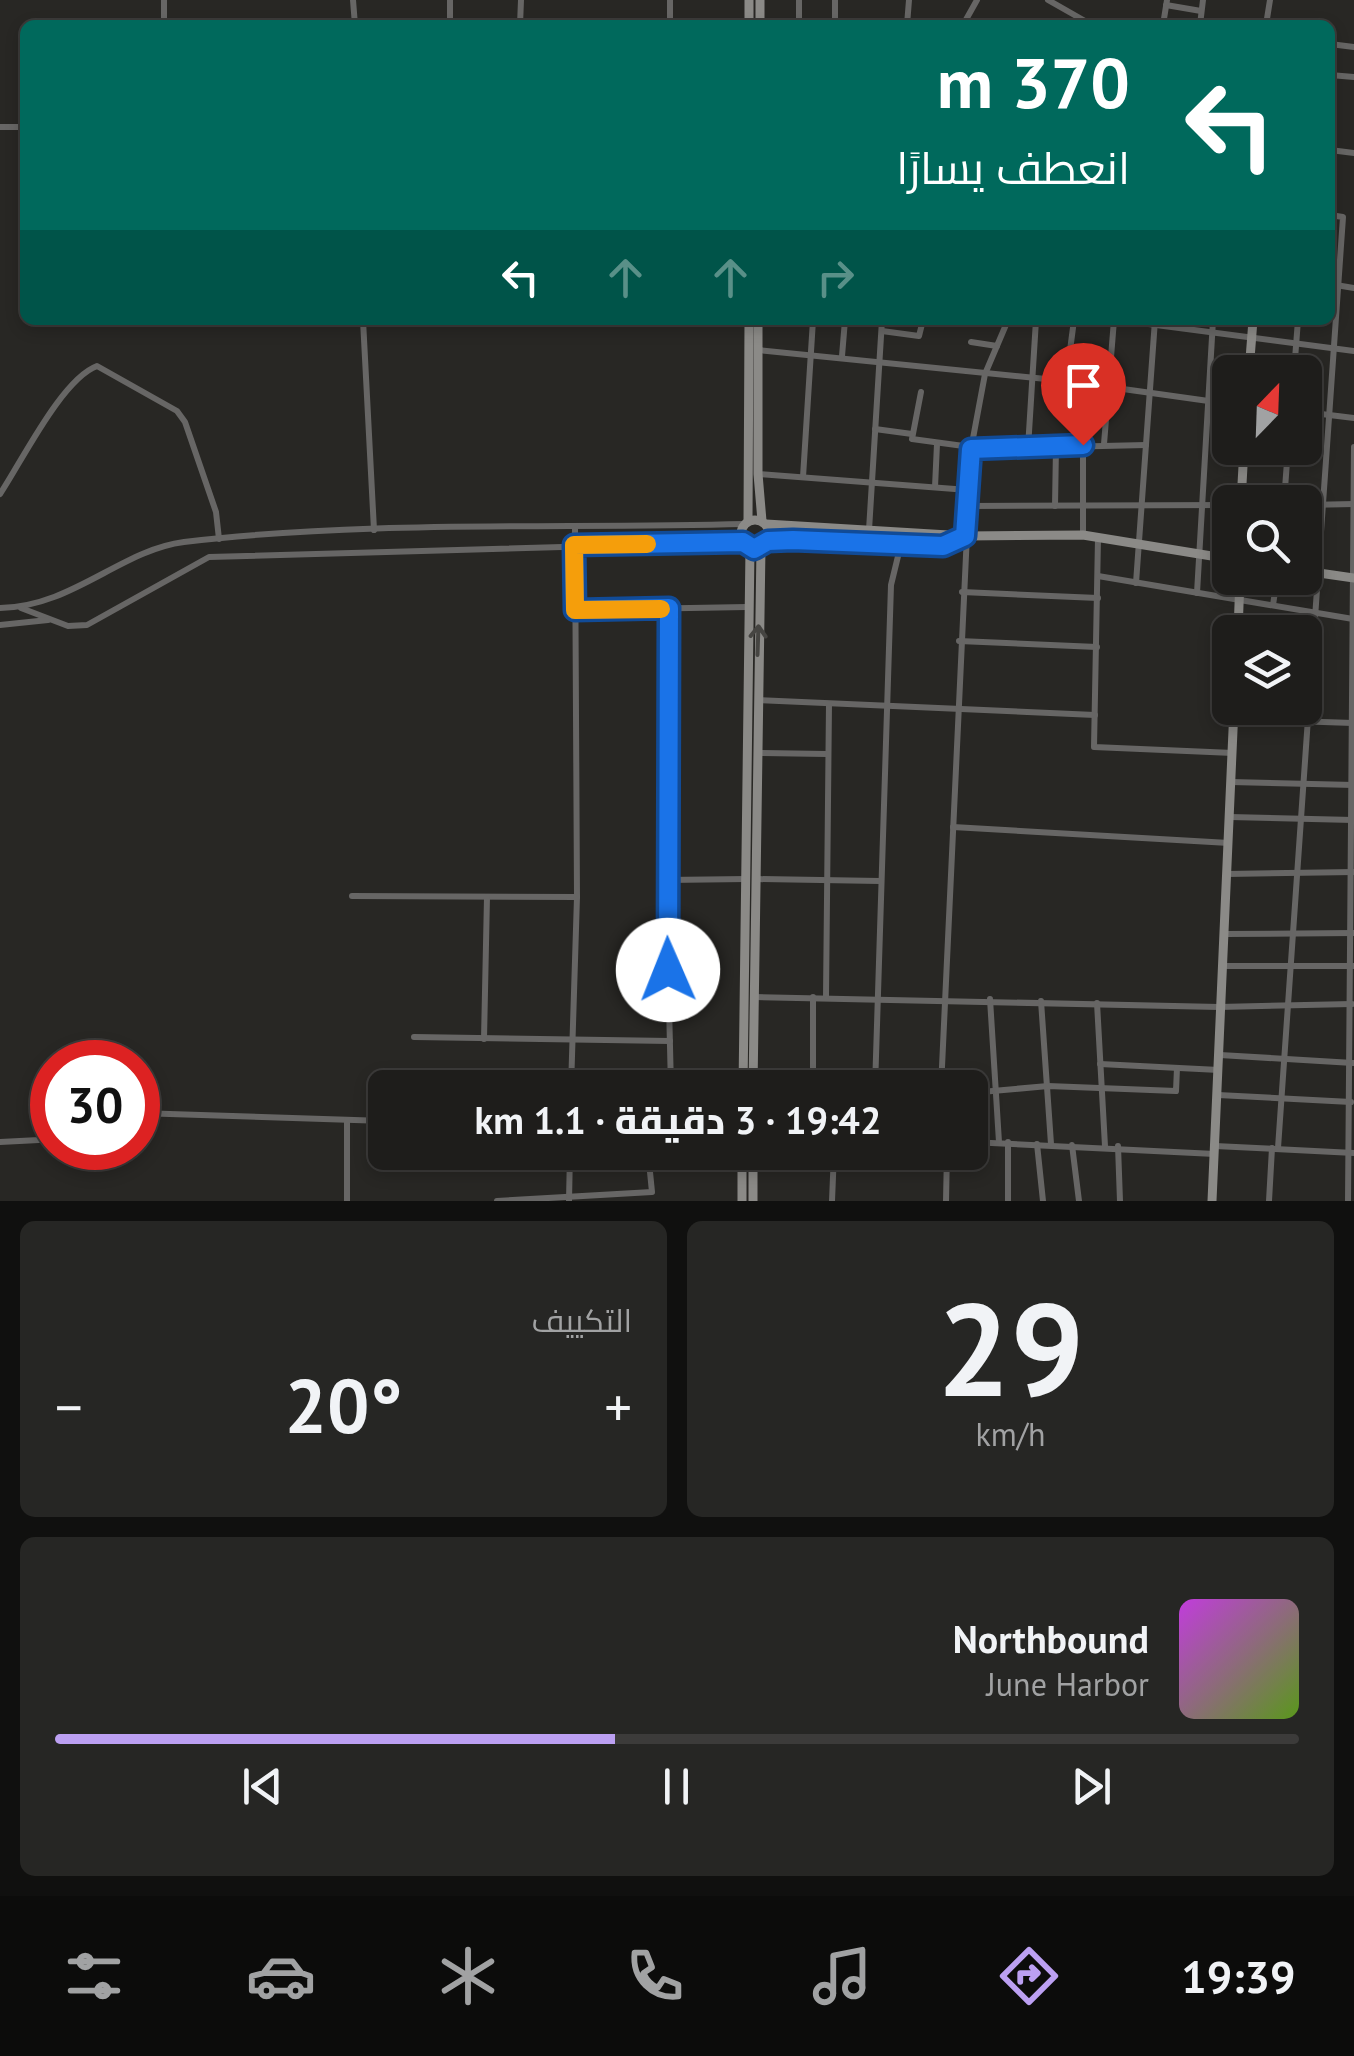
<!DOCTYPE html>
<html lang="ar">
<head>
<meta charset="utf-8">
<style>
  :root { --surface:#1e1d1b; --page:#262624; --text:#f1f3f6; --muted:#a1a2a3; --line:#3c3b3a; --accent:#bca0f2 }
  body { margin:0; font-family:"PT Sans",Cairo,sans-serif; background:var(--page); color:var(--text); direction:rtl; height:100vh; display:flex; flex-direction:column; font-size:38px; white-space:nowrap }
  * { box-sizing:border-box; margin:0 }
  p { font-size:32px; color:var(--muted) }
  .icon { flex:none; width:55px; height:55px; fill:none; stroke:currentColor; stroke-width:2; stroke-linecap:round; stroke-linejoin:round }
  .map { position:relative; height:1201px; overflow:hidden; direction:ltr }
  .sheet { display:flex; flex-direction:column; gap:20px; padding:20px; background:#10100f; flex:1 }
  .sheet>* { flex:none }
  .top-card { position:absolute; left:20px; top:20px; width:1315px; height:305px; border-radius:15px; box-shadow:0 5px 15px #0003,0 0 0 2px var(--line); direction:rtl; background:#00695c; color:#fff; overflow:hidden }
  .needle { width:65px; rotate:23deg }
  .buttons { position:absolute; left:1212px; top:355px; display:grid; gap:20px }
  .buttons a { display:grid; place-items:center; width:110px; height:110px; border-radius:15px; background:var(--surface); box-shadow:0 5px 15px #0003,0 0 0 2px var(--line); font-size:50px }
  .speed { position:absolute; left:30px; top:1040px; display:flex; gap:20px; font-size:50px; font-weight:700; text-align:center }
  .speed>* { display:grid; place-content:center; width:130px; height:130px; border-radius:50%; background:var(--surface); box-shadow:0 5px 15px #0003,0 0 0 2px var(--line); line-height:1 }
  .speed .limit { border:15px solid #d22; background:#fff; color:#111 }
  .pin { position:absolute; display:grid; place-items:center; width:85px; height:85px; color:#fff; margin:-102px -42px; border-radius:50% 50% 50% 0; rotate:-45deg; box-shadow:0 0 10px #0007 }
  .pin .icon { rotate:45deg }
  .me { position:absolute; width:110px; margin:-55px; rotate:359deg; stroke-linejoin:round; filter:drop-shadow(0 0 8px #0008) }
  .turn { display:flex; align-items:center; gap:35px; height:210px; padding:0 40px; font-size:45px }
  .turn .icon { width:130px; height:130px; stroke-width:2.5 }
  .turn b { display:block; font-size:70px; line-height:85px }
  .lanes { display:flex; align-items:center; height:95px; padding:0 40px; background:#0003; justify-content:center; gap:50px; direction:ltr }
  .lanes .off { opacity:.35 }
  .big { font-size:75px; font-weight:800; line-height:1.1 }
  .sheet .card { flex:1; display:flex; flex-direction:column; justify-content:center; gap:15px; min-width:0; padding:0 35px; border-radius:15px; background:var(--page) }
  .sheet .dial { align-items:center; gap:0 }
  .dial b { font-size:130px; line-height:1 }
  .song { display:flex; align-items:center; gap:30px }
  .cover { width:120px; height:120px; border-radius:15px; background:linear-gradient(135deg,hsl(290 70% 55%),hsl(90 70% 35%)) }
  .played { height:10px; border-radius:5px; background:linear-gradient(90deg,var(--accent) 45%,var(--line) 45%) }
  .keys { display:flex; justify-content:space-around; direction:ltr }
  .heat { display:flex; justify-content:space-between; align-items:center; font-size:55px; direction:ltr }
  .sheet .tiles { flex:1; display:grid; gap:20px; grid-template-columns:1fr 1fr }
  .card:last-child { grid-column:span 2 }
  .trip { position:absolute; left:368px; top:1070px; width:620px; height:100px; border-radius:15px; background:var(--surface); box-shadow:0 5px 15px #0003,0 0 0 2px var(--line); font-weight:800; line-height:100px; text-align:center; direction:rtl }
  .tab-bar { display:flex; height:160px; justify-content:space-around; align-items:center; background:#0c0c0b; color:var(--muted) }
  .tab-bar .icon { width:70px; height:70px }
  .tab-bar .current { color:var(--accent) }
  .tab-bar b { font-size:45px; color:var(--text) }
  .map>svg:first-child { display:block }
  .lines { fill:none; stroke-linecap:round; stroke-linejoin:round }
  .street { stroke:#676665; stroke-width:6 }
  .secondary { stroke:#8b8a87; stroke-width:9 }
  .oneway { stroke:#464542 }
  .route-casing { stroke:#114b97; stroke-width:25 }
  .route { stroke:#1a73e8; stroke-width:18 }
  .slow { stroke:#f59e0b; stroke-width:18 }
</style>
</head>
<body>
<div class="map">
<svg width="1354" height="1201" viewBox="0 0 1354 1201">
  <rect width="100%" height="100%" fill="#282724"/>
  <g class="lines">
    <g class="street">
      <polyline points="164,0 164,25"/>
      <polyline points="353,0 355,25"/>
      <polyline points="450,0 450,25"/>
      <polyline points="670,0 670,25"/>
      <polyline points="1048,0 1092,25"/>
      <polyline points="1166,5 1201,11"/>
      <polyline points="520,25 521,0"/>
      <polyline points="799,25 799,0"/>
      <polyline points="835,25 835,0"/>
      <polyline points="907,25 909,0"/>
      <polyline points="963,25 977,0"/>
      <polyline points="1163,25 1167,0"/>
      <polyline points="1200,25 1203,0"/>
      <polyline points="1266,25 1270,0"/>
      <polyline points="1330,44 1354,47"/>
      <polyline points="1330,75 1354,77"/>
      <polyline points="0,127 25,127"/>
      <polyline points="1330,150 1354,153"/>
      <polyline points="1330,284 1354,288"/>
      <polyline points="363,320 374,530"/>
      <polyline points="1118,320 1354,351"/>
      <polyline points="882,331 919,336 923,320"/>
      <polyline points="971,342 997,346"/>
      <polyline points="758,350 1066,381 1230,404"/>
      <polyline points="842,356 845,320"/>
      <polyline points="1294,372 1298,320"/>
      <polyline points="1066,381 1074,320"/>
      <polyline points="921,392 912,439 971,447"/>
      <polyline points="1305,412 1354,418"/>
      <polyline points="875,429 912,434"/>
      <polyline points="1104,444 1114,320"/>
      <polyline points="1028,448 1036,320"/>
      <polyline points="971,449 1146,445"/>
      <polyline points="758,474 968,490"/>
      <polyline points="803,477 813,320"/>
      <polyline points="935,487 937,444"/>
      <path d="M 0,494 C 22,461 62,379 97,366 L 177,411 L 185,422 L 216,512 L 219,539"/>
      <polyline points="1284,502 1288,448"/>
      <polyline points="1305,505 1354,504"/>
      <polyline points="967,506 1230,505"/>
      <polyline points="1055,506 1056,447"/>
      <polyline points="869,530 882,320"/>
      <polyline points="1083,535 1083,445"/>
      <polyline points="1098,538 1094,747 1233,753"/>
      <polyline points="1098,576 1353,619"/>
      <polyline points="1136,583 1155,320"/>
      <polyline points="962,592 1098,598"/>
      <polyline points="1197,593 1213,320"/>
      <polyline points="1273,605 1277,578"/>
      <path d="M 0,608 C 72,607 121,550 184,542 C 369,520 558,529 744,524"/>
      <polyline points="21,608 68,626 87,625 209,557 743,542"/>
      <polyline points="669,608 666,880 671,1088"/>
      <polyline points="575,610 747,607"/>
      <polyline points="0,625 48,620"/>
      <polyline points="959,641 1097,647"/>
      <polyline points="758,700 1095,715"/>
      <polyline points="1234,719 1353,723"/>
      <polyline points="757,753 827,754"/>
      <polyline points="1231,782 1354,785"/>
      <polyline points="1230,817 1353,820"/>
      <polyline points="953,827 1229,843"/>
      <polyline points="1227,874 1354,872"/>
      <polyline points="756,879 880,881"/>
      <polyline points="666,880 747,879"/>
      <polyline points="352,896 577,897"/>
      <polyline points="1225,934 1354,933"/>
      <polyline points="1223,966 1354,966"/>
      <polyline points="755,997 1219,1007 1352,1004"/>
      <polyline points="813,997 813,1088"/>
      <polyline points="826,997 829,704"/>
      <polyline points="990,999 999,1142"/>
      <polyline points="1041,1001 1051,1144"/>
      <polyline points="1097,1003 1105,1146"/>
      <polyline points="414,1037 670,1041"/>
      <polyline points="484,1039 487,897"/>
      <polyline points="1220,1055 1353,1063"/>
      <polyline points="1100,1064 1219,1070"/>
      <polyline points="571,1088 577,897 575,529"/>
      <polyline points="875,1088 891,585 901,544"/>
      <polyline points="941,1088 971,449 985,374 1008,320"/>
      <polyline points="970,1093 1048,1086 1176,1091 1177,1068"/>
      <polyline points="1218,1095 1351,1102"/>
      <polyline points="138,1113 385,1121"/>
      <polyline points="0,1142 39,1140 52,1128"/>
      <polyline points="970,1142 1215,1154"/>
      <polyline points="1008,1142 1008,1201"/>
      <polyline points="1037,1144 1043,1201"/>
      <polyline points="1072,1145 1079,1201"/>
      <polyline points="1118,1146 1120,1201"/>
      <polyline points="1215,1146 1354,1153"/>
      <polyline points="1278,1148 1343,217 1330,215"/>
      <polyline points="347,1201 347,1120"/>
      <polyline points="497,1201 652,1192 648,1152"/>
      <polyline points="569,1201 570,1152"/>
      <polyline points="832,1201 834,1152"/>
      <polyline points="946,1201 947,1152"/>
      <polyline points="1269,1201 1272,1148"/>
      <polyline points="1348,1201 1354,447"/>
    </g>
    <g class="secondary">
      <polyline points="749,25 749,0"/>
      <polyline points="760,25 760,0"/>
      <polyline points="758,320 758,474 762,521"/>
      <polyline points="1249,372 1253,320"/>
      <polyline points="1241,502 1244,448"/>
      <circle cx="755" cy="534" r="14"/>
      <polyline points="748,521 749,320"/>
      <polyline points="766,524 965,536 1083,535 1230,559"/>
      <polyline points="768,541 943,546 963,538"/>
      <polyline points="1305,571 1354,578"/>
      <polyline points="1238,632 1240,578"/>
      <polyline points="743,1088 750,548"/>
      <polyline points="753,1088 761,547"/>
      <polyline points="742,1201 742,1152"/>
      <polyline points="753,1201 753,1152"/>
      <polyline points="1212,1201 1234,708"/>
    </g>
  </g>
  <defs><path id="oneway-shaft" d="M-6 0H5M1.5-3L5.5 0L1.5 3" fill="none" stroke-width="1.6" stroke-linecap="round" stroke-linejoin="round" transform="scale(2.5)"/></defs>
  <use class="oneway" href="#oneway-shaft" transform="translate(758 640) rotate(-88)"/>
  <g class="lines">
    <g class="route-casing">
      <polyline id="route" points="668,970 669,608 575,610 574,545 743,542 754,549 768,541 793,540 943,546 965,536 971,449 1083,445"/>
    </g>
    <use href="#route" class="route"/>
    <polyline class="slow" points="647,544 574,545 575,610 661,609"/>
  </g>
</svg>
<div class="buttons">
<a><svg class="needle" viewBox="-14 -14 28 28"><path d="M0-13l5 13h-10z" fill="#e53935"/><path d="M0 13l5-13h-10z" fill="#a1a2a3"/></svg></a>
<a><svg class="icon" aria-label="search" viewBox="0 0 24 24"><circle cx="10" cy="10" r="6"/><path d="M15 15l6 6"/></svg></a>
<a><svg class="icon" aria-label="layers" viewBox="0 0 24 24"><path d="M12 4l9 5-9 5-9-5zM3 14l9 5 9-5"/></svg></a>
</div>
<div class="speed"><div class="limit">30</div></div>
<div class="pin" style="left:1083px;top:445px;background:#d93025"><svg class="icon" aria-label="arrive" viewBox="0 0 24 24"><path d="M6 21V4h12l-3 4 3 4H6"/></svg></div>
<svg class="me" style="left:668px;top:970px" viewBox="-20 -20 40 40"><circle r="19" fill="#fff"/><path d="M0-13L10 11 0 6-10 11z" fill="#1a73e8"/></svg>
<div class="trip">19:42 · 3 دقيقة · 1.1 km</div>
<div class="top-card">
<div class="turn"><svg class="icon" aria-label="left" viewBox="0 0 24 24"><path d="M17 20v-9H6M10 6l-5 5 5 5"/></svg><div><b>370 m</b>انعطف يسارًا</div></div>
<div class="lanes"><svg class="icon" aria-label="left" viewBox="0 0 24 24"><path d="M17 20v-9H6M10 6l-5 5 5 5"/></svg><svg class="icon off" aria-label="ahead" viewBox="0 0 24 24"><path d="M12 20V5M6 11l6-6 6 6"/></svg><svg class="icon off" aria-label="ahead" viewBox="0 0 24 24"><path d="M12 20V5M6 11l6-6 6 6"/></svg><svg class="icon off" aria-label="right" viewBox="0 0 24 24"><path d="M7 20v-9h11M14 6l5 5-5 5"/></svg></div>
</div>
</div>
<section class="sheet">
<div class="tiles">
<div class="card dial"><b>29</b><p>km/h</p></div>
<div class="card"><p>التكييف</p>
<div class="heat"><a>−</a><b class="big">20°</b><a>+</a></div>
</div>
<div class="card">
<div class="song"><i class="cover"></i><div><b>Northbound</b><p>June Harbor</p></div></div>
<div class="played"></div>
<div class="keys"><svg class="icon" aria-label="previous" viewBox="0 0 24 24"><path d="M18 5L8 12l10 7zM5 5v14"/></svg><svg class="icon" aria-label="pause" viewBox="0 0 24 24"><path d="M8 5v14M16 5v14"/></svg><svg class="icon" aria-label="next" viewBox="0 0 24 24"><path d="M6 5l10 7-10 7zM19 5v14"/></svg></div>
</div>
</div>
</section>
<nav class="tab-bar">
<b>19:39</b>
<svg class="icon current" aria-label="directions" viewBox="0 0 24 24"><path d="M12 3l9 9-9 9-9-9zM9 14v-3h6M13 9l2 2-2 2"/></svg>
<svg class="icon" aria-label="music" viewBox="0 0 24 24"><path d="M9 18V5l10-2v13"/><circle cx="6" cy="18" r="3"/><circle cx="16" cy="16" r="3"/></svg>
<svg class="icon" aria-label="phone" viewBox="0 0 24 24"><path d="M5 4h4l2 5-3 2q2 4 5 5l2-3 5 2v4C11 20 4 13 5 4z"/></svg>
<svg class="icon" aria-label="climate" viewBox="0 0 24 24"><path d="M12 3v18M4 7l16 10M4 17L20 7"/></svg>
<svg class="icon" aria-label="car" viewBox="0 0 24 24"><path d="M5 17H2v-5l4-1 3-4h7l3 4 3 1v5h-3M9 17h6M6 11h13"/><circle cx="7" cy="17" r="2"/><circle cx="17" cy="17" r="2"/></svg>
<svg class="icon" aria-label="filters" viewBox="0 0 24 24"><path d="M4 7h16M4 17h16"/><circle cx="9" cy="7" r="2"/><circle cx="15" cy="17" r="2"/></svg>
</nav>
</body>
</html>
